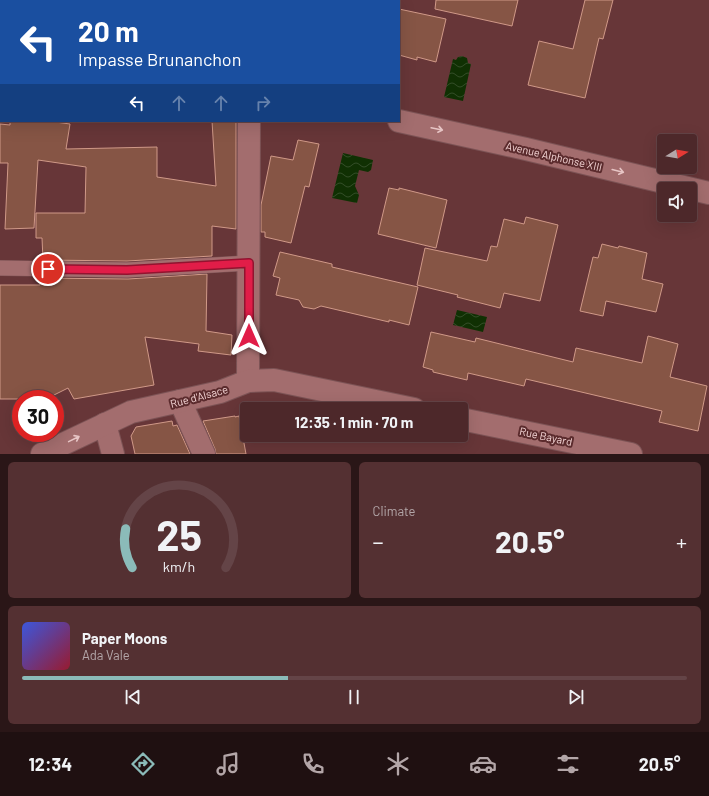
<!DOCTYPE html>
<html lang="en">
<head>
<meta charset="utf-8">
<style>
  :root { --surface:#4d282a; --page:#543032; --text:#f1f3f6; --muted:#b3a6a8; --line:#644447; --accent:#8bbbb9 }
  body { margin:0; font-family:Barlow,sans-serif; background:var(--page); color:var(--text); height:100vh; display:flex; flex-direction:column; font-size:15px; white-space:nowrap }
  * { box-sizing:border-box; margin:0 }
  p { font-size:13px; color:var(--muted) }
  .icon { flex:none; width:22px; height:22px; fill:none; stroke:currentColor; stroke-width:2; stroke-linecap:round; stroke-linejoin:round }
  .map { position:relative; height:454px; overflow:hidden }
  .sheet { display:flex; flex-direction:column; gap:8px; padding:8px; background:#2a1617; flex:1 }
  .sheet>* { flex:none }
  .top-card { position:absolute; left:0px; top:0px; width:400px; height:122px; box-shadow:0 4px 16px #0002,0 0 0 1px var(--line); background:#1a4fa0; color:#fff; overflow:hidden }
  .needle { width:26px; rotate:79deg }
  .fabs { position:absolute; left:657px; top:134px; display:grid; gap:8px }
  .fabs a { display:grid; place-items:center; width:40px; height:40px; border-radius:4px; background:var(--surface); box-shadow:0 4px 16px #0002,0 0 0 1px var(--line); font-size:20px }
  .speed { position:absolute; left:12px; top:390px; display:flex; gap:8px; font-size:20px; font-weight:700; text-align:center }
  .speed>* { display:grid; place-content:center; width:52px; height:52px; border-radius:50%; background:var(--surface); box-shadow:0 4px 16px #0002,0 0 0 1px var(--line); line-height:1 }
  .speed .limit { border:6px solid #d22; background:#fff; color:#111 }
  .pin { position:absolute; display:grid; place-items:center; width:34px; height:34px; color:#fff; margin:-17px; border:2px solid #fff; border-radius:50%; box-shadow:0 1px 4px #0007 }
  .me { position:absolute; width:44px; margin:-22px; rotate:0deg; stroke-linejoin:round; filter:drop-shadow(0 0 3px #0008) }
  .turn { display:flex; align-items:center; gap:14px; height:84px; padding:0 12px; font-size:18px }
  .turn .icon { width:52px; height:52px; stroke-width:2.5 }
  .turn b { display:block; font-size:28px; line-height:34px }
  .lanes { display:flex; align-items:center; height:38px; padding:0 12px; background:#0003; justify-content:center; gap:20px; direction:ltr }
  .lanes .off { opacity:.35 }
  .big { font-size:30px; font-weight:700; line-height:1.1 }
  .sheet .tile { flex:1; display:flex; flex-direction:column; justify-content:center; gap:6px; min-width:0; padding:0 14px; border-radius:6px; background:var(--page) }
  .sheet .dial { align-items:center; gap:0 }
  .dial svg { height:104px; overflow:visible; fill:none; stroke:var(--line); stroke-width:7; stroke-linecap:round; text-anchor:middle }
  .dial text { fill:var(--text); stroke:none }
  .song { display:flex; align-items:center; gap:12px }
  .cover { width:48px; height:48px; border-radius:6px; background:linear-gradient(135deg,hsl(230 70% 55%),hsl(350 70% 35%)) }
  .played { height:4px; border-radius:2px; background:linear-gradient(90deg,var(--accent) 40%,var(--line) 40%) }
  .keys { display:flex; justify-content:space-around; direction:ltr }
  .heat { display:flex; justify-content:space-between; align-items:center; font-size:22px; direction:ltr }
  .sheet .tiles { flex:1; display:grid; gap:8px; grid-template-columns:1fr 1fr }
  .tile:last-child { grid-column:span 2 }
  .trip { position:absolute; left:240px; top:402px; width:228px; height:40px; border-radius:4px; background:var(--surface); box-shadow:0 4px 16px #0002,0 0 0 1px var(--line); font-weight:700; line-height:40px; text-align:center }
  .dock { display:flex; height:64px; justify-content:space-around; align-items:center; background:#1f1011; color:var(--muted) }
  .dock .icon { width:28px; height:28px }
  .dock .selected { color:var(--accent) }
  .dock b { font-size:18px; color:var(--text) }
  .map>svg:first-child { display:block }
  .water { fill:url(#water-waves) }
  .building { fill:#865545; stroke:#d09988 }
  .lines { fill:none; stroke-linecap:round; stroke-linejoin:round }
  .service-casing { stroke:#7c5355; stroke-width:16 }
  .minor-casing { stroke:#7c5355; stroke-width:24 }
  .service { stroke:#a36d6e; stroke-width:15 }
  .minor { stroke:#a36d6e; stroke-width:22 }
  .oneway { stroke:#e7c5c5 }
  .route-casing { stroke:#92132f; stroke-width:10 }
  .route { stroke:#e11d48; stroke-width:7 }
  .labels { text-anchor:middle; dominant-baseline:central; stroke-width:4; stroke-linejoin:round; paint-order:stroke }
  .street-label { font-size:11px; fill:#f3d4d4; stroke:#5b2b2d }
</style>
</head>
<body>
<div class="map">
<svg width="709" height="454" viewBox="0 0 709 454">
  <defs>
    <pattern id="water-waves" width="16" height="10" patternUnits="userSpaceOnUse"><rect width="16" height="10" fill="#103003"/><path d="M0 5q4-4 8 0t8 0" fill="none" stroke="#334d27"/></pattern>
  </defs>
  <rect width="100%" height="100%" fill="#673638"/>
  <g class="water">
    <polygon points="462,56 467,58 468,63 471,64 463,101 444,97 453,59 456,60 458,57"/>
    <polygon points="343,153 373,160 371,170 368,172 359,170 355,186 359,195 357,203 332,198"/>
    <polygon points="457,310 487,317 483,332 453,325"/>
  </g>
  <g class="building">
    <polygon points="436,0 518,0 512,26 435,9"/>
    <polygon points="585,0 613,0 603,39 599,38 585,98 528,85 539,41 573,49"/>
    <polygon points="399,9 446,19 436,62 417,57 417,60 399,55"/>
    <polygon points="10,121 48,121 70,124 66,149 157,147 157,177 216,186 212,121 236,121 236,229 212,226 212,256 127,261 43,260 42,238 36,238 36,213 85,213 86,167 38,160 34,228 5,229 8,163 0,163 0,124 10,125"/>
    <polygon points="298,140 319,144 309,187 305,186 291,243 265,237 265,232 261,232 261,205 271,156 293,160"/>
    <polygon points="389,188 399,190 399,188 447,200 436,248 378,234"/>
    <polygon points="526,217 558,225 540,301 504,293 500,308 457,297 458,295 417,285 425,248 487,261 491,246 497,247 504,219 524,224"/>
    <polygon points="602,244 618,248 619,246 647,253 642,279 663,284 656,312 606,301 603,316 580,311 593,257 598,258"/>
    <polygon points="280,252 332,264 332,267 418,287 409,325 389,320 389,322 321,306 314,309 303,307 299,300 276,295 280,278 273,276"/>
    <polygon points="207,274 206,331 232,335 231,355 198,351 199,344 145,337 154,385 74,399 68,388 46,399 0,399 0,285 40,285 40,282 43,282 43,278 128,279"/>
    <polygon points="431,332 475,342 476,338 573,362 576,348 642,363 648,336 678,344 670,377 707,386 698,431 659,422 662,411 526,379 524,386 468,373 467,380 433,372 433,370 423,367"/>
    <polygon points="235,416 235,417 239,416 246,454 216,454 215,449 203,421"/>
    <polygon points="172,421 173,426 177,425 190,454 135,454 131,436 136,427"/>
  </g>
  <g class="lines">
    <g class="service-casing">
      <polyline id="service" points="0,268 127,270 249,263"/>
    </g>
    <g class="minor-casing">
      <g id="minor">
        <polyline points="218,1 218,0"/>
        <polyline points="0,51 1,51"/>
        <polyline points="399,121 526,149 709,193"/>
        <polyline points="248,381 249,121"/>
        <polyline points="180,401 204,454"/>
        <polyline points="461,419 631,454"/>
        <polyline points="105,424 113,454"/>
        <polyline points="42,454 131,412 220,392 248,381 274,380 414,409"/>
      </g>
    </g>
    <use href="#service" class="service"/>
    <use href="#minor" class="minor"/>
  </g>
  <defs><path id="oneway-shaft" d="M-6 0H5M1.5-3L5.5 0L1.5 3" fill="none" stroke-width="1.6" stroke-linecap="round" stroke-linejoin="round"/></defs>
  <g class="oneway">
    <use href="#oneway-shaft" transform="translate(437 129) rotate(12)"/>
    <use href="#oneway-shaft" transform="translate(618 171) rotate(14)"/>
    <use href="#oneway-shaft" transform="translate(74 439) rotate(-26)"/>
  </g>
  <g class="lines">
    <g class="route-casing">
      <polyline id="route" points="48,269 127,270 249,263 249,336"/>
    </g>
    <use href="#route" class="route"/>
  </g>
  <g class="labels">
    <g class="street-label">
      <text transform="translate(554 156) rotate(13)">Avenue Alphonse XIII</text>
      <text transform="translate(199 396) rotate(-15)">Rue d'Alsace</text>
      <text transform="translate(546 436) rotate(12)">Rue Bayard</text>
    </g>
  </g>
</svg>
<div class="fabs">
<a><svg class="needle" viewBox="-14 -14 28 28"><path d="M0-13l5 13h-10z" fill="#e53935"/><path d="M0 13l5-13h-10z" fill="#b3a6a8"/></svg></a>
<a><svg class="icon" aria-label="sound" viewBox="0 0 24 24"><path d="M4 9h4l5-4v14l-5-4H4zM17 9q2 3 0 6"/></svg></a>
</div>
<div class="speed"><div class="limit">30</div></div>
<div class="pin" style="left:48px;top:269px;background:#d93025"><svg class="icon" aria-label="arrive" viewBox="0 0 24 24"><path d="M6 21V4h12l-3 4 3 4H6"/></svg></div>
<svg class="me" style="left:249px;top:336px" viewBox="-20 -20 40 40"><path d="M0-17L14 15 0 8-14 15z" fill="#e11d48" stroke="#fff" stroke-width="4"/></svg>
<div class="trip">12:35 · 1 min · 70 m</div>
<div class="top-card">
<div class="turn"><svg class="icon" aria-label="left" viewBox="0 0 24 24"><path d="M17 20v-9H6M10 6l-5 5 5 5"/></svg><div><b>20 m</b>Impasse Brunanchon</div></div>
<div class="lanes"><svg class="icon" aria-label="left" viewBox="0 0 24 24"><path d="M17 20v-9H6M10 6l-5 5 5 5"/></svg><svg class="icon off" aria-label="ahead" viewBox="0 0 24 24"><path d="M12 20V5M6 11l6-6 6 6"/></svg><svg class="icon off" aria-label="ahead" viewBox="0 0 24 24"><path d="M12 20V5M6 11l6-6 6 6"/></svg><svg class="icon off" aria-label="right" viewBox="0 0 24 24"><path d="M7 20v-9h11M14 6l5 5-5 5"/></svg></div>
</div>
</div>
<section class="sheet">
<div class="tiles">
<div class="tile dial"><svg viewBox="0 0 100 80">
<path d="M14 69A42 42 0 1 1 86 69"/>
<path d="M14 69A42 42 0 0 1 9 39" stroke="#8bbbb9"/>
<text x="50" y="56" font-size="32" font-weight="700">25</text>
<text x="50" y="72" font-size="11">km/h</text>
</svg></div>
<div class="tile"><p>Climate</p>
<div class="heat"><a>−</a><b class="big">20.5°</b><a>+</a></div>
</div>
<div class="tile">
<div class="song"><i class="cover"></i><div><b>Paper Moons</b><p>Ada Vale</p></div></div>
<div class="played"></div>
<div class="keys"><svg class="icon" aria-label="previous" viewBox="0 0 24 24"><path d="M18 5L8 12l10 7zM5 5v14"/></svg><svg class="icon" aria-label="pause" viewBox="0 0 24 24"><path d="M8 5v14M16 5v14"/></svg><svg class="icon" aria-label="next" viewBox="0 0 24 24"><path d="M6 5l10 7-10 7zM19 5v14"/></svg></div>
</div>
</div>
</section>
<nav class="dock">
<b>12:34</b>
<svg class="icon selected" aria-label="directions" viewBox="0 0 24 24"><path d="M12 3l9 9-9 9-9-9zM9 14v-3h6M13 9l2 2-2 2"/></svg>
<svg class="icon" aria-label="music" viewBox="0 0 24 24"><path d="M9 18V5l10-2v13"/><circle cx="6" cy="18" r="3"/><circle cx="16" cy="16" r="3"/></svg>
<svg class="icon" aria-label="phone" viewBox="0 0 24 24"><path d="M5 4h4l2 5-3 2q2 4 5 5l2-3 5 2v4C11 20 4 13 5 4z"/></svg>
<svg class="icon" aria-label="climate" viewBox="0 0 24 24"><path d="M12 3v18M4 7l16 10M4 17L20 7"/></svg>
<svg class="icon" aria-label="car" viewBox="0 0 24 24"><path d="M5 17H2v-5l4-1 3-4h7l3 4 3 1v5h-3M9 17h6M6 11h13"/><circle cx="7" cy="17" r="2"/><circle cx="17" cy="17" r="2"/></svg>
<svg class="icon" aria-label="filters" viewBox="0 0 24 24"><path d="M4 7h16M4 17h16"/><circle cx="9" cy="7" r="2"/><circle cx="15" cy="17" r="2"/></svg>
<b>20.5°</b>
</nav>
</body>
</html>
